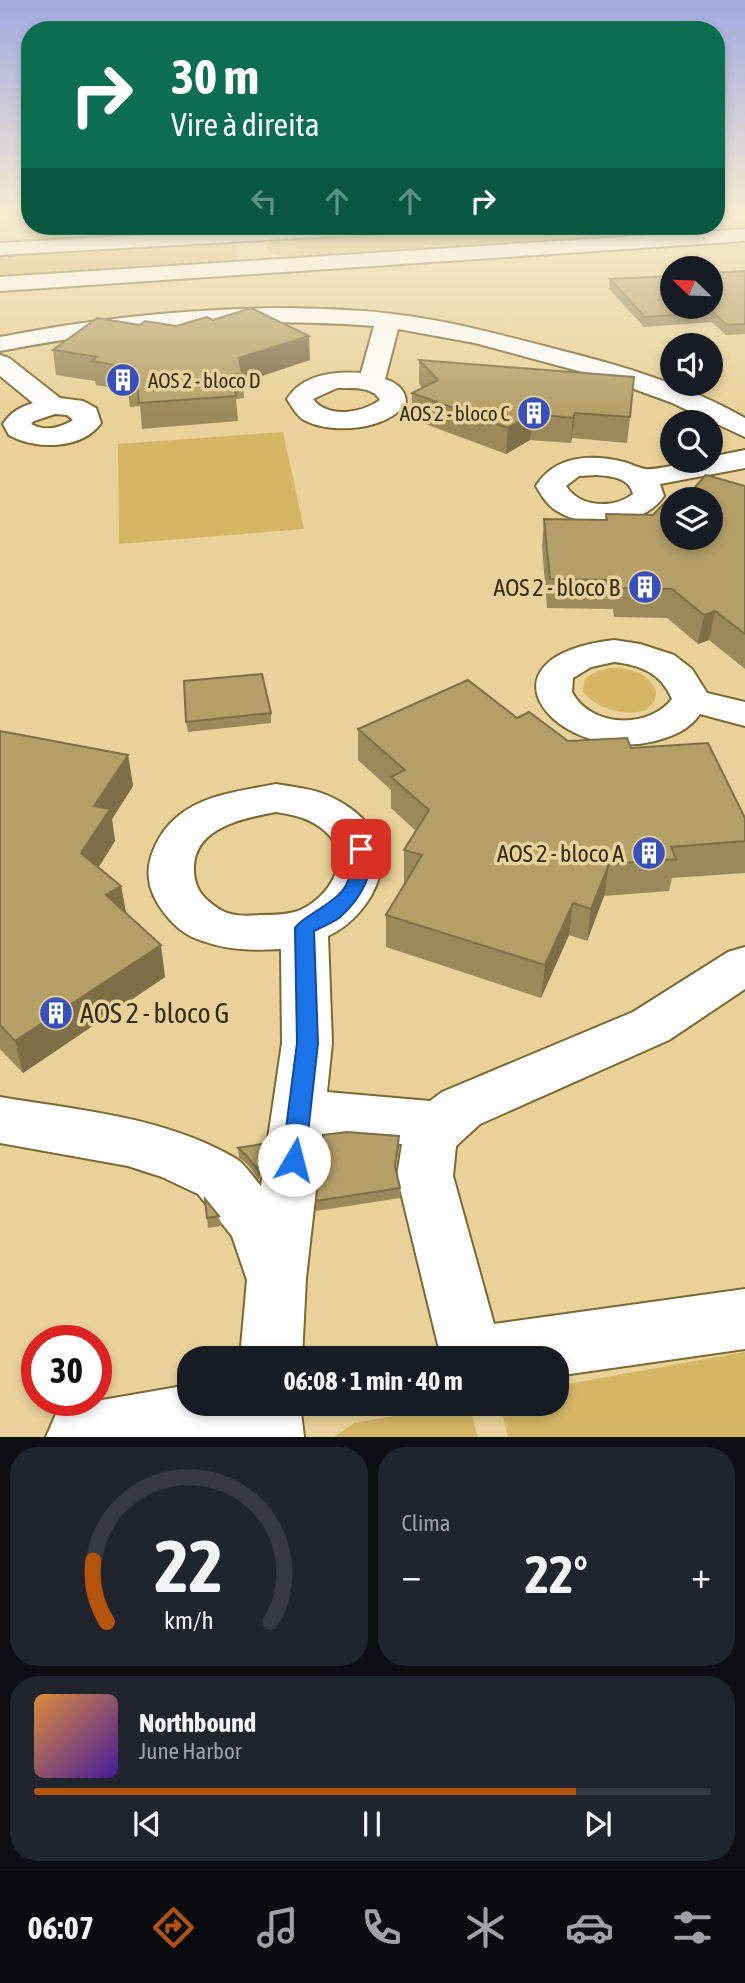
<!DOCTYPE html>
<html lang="pt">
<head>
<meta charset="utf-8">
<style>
  :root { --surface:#171b24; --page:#20242c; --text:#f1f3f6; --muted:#9ea1a6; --line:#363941; --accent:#b45309 }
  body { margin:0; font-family:"Asap Condensed",sans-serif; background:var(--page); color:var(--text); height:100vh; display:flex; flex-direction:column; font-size:26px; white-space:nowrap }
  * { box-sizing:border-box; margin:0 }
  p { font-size:23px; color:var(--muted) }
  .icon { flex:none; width:38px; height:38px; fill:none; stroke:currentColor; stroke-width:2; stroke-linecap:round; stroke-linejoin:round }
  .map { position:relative; height:1437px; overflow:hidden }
  .drawer { display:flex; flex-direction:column; gap:10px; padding:10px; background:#0d0f14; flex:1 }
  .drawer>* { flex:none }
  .top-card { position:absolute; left:21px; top:21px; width:704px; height:214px; border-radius:28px; box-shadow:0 4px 10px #0003; background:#0b6e4f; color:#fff; overflow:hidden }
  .needle { width:46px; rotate:293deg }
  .fabs { position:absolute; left:660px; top:256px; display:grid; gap:14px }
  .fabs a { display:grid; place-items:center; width:63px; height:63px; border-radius:50%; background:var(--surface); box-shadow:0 4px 10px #0003; font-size:35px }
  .speed { position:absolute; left:21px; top:1325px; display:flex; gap:14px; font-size:35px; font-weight:700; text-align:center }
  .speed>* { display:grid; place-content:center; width:91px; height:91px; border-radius:50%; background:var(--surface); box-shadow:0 4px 10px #0003; line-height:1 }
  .speed .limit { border:10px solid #d22; background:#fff; color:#111 }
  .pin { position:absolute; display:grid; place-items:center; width:60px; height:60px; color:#fff; margin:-30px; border-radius:14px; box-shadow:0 4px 10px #0006 }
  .me { position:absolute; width:77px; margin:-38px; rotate:8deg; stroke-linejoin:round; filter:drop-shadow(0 0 5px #0008) }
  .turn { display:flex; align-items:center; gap:24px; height:147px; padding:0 35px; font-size:32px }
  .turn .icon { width:91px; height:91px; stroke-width:2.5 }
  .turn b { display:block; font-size:49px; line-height:60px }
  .lanes { display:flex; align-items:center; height:66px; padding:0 35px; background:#0003; justify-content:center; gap:35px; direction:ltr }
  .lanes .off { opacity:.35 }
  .big { font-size:52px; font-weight:700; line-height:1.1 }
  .drawer .widget { flex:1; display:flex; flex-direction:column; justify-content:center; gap:10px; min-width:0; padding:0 24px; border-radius:28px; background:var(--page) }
  .drawer .dial { align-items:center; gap:0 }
  .dial svg { height:182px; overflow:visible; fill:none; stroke:var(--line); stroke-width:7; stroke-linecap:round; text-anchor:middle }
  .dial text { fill:var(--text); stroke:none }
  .song { display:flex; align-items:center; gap:21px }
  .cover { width:84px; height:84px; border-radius:10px; background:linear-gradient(135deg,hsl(30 70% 55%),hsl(260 70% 35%)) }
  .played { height:7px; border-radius:4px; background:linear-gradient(90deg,var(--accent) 80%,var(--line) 80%) }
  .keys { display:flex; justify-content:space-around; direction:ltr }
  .heat { display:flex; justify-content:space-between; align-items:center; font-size:38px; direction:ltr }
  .drawer .tiles { flex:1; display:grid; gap:10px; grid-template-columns:1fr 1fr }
  .widget:last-child { grid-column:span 2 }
  .trip { position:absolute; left:177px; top:1346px; width:392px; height:70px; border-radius:28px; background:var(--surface); box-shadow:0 4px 10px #0003; font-weight:700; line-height:70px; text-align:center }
  .tab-bar { display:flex; height:112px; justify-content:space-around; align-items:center; background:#090b0e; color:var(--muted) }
  .tab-bar .icon { width:49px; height:49px }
  .tab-bar .current { color:var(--accent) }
  .tab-bar b { font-size:32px; color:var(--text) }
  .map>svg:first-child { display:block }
  .green { fill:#d4b665 }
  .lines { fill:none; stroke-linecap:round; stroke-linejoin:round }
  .minor-casing { stroke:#7c6831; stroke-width:4 }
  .major-casing { stroke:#7c6831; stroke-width:4 }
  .minor { fill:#fff; fill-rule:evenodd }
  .major { fill:#fff; fill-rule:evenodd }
  .wall { fill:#9b8959 }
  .shaded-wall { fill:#7e6f48 }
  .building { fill:#b49f67; stroke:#7e6f48; stroke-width:2 }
  .route { fill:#1a73e8; stroke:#114b97; stroke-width:2 }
  .labels { text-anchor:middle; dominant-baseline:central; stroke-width:7; stroke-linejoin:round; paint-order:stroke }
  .far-poi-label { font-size:21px; fill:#342b14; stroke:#e8d299; text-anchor:start }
  .poi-label { font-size:24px; fill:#342b14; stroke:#e8d299; text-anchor:end }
  .near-poi-label { font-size:28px; fill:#342b14; stroke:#e8d299; text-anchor:start }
</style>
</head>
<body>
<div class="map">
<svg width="745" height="1437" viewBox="0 0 745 1437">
  <rect width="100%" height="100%" fill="#e8d299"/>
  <g class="green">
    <polygon points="487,226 636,226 640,230 636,234 623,238 298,257 274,254 265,248 270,242 290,237"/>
    <polygon points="235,241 239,261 0,275 0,254"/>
    <polygon points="283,432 304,529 119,544 118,444"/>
    <path d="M 611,668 C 630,668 649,673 656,691 C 657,726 596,713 583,691 L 585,678 L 598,671 Z"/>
    <polygon points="745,1352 745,1437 508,1437 500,1404 556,1404 557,1386"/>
    <polygon points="461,1404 469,1404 478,1437 334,1437 354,1423"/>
  </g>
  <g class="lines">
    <g class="minor-casing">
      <g id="minor">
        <path d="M 290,308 C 330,309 369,310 408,316 C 459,323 509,337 559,350 C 623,366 687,385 745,418 L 745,437 L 670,402 L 601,377 L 475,343 L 398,329 L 385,379 C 397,383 406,390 406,403 C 388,430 332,435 304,420 C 296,415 292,407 287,399 C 302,375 333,371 361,373 L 374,326 C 248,316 124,327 0,351 L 0,337 C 96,318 192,308 290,308 ZM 337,388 C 352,388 373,386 380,400 C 362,413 328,419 313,399 Z"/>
        <path d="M 0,355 L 9,358 L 60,398 L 83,401 L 96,408 L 101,423 C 82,450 35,450 9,435 L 3,424 C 12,411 19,408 33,403 L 0,376 ZM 55,414 L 67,415 L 73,420 C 60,428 45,432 31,424 L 34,421 Z"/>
        <path d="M 745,450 L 745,468 L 660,484 L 664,496 C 643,527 588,530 557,511 C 547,505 542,496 536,486 C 555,455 592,454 624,462 C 631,464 639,468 645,469 C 656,471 693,460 710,460 L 710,457 ZM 596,475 C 610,476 629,477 633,494 C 614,509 580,508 566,486 L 579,476 Z"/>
        <path d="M 614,640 L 640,644 L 674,655 L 692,669 L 707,693 L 745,702 L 745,726 L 700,714 C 689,730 673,736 655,741 C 559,765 465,658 614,640 ZM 614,662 C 641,665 661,673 672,699 C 648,730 590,727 572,692 L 573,678 L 591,667 Z"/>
        <path d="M 276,784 C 292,787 308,788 324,794 C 369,812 397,850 371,896 C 360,914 347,927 328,936 L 332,1043 L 327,1092 L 430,1101 L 442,1092 L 633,1012 L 728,952 L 745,947 L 745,989 L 669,1040 L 480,1124 L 456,1146 L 453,1176 L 494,1324 L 745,1289 L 745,1349 L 556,1376 L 556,1358 L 438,1358 L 440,1353 L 397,1176 L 402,1144 L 322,1137 L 306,1278 L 302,1358 L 240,1358 L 247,1280 L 232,1236 L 198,1194 L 162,1177 L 128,1166 L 0,1143 L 0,1097 C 78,1110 165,1117 235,1158 C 245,1164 253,1177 261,1186 L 282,1043 L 281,949 C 248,951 223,950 192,937 C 173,928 151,901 149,879 C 146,858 160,831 176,818 C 203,794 242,791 276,784 ZM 276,812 C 295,815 310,818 325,831 C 356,858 328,899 298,911 C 286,915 273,915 261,915 C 247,916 231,917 219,909 C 202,898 193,887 194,866 C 196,827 244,818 276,812 Z"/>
        <polygon points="189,1385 189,1404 300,1404 304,1437 46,1437 56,1414 79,1404"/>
      </g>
    </g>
    <g class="major-casing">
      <g id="major">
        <polygon points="302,226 415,226 412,230 405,232 0,255 0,243"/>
        <polygon points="745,229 745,241 0,291 0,277"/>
      </g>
    </g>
    <use href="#minor" class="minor"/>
    <use href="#major" class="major"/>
  </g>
  <g class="wall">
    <polygon points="745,271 745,334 726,335 712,322 644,327 609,289 610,279"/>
    <polygon points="140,325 310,360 243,382 244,398 236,399 238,421 142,429 140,406 130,407 128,391 96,385 95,381 56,375 53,350"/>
    <polygon points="419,360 630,417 627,443 572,438 571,443 530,440 506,454 412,419 412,393 422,388 419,384"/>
    <polygon points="745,486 745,669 709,640 698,644 667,618 614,617 613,609 547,608 542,547 544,519 605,520 606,514 672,537"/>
    <polygon points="271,713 271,723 188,732 186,722"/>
    <polygon points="517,718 568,741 631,748 745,818 745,873 672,878 669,891 604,896 587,941 569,935 541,998 386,947 386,915 405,883 404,882 404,850 416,831 391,808 391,790 358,760 358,729"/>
    <polygon points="0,731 128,755 133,786 112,819 115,841 99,867 121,886 126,913 165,977 23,1073 0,1049"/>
    <polygon points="399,1136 399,1146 395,1169 400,1188 400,1198 316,1211 316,1201"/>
    <polygon points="262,1144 263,1154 259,1180 248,1165 239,1158 238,1148"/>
    <polygon points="219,1216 221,1226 208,1228 207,1218"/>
  </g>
  <g class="shaded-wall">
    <polygon points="309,336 310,360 243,382 239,358"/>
    <polygon points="575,413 572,438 571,443 573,418"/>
    <polygon points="532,414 530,440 506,454 508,428"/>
    <polygon points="715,611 709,640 698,644 704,615"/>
    <polygon points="128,755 133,786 112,819 115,841 87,885 81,853 94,806"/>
    <polygon points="609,864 604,896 587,941 591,909"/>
    <polygon points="121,886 127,918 106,895"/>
    <polygon points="573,903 569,935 541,998 545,965"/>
    <polygon points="161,945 165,977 23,1073 15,1041"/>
    <polygon points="399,1136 399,1146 394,1176 395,1166"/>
    <polygon points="262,1144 263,1154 259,1180 258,1170"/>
  </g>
  <g class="building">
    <polygon points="745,271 745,324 727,325 713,312 645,317 610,279 672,276 672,306 710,306 710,273"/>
    <polygon points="251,308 309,336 239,358 242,374 232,374 236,396 139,403 137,381 127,382 126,367 92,361 97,357 53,350 97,318 140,325 145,321 176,326 207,317 213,320"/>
    <polygon points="419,360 634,377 630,417 575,413 573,418 532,414 508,428 412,393 438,380"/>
    <polygon points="706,475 745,486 745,634 715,611 704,615 672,589 618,588 617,580 550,579 544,519 607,520 606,514 653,515 671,496 682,499 672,499 672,537 710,537 710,499 684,499"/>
    <polygon points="262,674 271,713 186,722 184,681"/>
    <polygon points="468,680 517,718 529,712 568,741 627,738 631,748 708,743 745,818 745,841 671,847 676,859 609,864 591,909 573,903 545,965 386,915 422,855 404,850 429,810 391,777 405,770 358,729"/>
    <polygon points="0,731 128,755 94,806 110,809 81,853 121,886 106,895 161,945 15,1041 0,1025"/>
    <polygon points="347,1132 399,1136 395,1166 400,1188 316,1201 323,1135"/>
    <polygon points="262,1144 258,1170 246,1155 238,1148"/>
    <polygon points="205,1199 219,1216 207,1218"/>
  </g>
  <linearGradient id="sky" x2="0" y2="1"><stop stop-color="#a1a9df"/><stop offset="0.51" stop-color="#f5ebd1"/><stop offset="1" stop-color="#f5ebd1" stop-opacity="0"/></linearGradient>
  <rect width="745" height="412" fill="url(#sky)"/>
  <path class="route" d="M 361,843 L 367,844 C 380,869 358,902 339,918 C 332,923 322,927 314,931 L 318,1043 L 305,1160 L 302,1167 L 294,1170 L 286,1167 L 282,1160 L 297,1043 L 295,928 C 300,918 330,906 342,891 C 356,874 347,859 354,844 Z"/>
  <defs>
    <g id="building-disc" transform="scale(1.75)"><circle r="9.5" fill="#384fc1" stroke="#e8d299"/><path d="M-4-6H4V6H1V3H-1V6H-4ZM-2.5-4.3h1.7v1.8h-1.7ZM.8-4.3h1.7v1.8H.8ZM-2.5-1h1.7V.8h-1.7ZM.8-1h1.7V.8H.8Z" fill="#fff"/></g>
  </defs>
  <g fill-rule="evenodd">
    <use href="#building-disc" x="123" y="380"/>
    <use href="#building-disc" x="534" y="413"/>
    <use href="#building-disc" x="645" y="587"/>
    <use href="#building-disc" x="649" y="853"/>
    <use href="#building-disc" x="56" y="1013"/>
  </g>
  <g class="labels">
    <g class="far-poi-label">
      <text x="148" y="380">AOS 2 - bloco D</text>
      <text x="510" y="413" text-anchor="end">AOS 2 - bloco C</text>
    </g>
    <g class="poi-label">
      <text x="620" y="587">AOS 2 - bloco B</text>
      <text x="624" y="853">AOS 2 - bloco A</text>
    </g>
    <g class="near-poi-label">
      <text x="80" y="1013">AOS 2 - bloco G</text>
    </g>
  </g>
</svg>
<div class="fabs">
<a><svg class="needle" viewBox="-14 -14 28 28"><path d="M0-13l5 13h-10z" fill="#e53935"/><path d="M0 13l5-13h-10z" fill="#9ea1a6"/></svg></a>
<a><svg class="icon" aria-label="sound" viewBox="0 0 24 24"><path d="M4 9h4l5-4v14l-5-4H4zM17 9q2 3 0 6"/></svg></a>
<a><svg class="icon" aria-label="search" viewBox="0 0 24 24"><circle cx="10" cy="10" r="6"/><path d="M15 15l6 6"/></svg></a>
<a><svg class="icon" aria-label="layers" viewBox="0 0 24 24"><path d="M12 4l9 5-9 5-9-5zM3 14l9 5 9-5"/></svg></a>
</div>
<div class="speed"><div class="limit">30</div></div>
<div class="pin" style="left:361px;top:849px;background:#d93025"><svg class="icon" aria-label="arrive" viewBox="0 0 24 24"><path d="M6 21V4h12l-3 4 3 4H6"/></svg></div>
<svg class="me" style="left:294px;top:1160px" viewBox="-20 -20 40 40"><circle r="19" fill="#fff"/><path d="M0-13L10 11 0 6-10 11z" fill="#1a73e8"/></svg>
<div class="trip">06:08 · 1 min · 40 m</div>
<div class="top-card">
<div class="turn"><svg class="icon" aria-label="right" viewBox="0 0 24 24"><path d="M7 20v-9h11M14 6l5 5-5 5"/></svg><div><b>30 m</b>Vire à direita</div></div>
<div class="lanes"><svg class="icon off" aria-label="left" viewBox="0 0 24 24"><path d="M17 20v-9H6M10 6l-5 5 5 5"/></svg><svg class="icon off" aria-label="ahead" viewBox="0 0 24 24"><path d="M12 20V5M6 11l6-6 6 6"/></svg><svg class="icon off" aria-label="ahead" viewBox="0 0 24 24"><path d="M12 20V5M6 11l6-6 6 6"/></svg><svg class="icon" aria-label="right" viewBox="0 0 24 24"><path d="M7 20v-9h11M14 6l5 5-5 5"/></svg></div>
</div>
</div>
<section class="drawer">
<div class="tiles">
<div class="widget dial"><svg viewBox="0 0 100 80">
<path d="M14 69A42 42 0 1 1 86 69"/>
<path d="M14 69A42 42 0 0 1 8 42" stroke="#b45309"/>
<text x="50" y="56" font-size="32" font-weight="700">22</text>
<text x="50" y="72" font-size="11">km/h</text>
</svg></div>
<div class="widget"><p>Clima</p>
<div class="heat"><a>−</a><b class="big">22°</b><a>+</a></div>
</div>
<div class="widget">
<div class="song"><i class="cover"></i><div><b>Northbound</b><p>June Harbor</p></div></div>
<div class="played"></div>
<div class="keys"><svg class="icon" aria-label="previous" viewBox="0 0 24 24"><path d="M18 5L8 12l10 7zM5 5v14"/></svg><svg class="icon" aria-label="pause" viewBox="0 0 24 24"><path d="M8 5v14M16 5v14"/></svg><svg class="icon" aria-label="next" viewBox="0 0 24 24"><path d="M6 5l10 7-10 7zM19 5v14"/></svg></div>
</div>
</div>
</section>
<nav class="tab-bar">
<b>06:07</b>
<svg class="icon current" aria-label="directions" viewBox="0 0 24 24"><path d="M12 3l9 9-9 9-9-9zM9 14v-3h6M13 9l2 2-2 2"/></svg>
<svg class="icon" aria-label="music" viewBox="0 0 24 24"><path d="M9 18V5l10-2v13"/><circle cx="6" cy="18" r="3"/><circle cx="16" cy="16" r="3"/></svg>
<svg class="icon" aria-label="phone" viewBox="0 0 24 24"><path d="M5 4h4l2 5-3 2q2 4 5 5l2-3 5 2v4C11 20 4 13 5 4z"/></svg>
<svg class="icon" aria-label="climate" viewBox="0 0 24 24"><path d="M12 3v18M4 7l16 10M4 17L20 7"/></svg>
<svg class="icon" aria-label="car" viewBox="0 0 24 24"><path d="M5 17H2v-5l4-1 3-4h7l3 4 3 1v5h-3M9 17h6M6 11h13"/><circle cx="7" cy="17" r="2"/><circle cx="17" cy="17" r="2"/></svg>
<svg class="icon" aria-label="filters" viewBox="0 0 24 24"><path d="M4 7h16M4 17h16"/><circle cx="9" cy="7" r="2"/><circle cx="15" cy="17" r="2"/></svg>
</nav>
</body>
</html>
